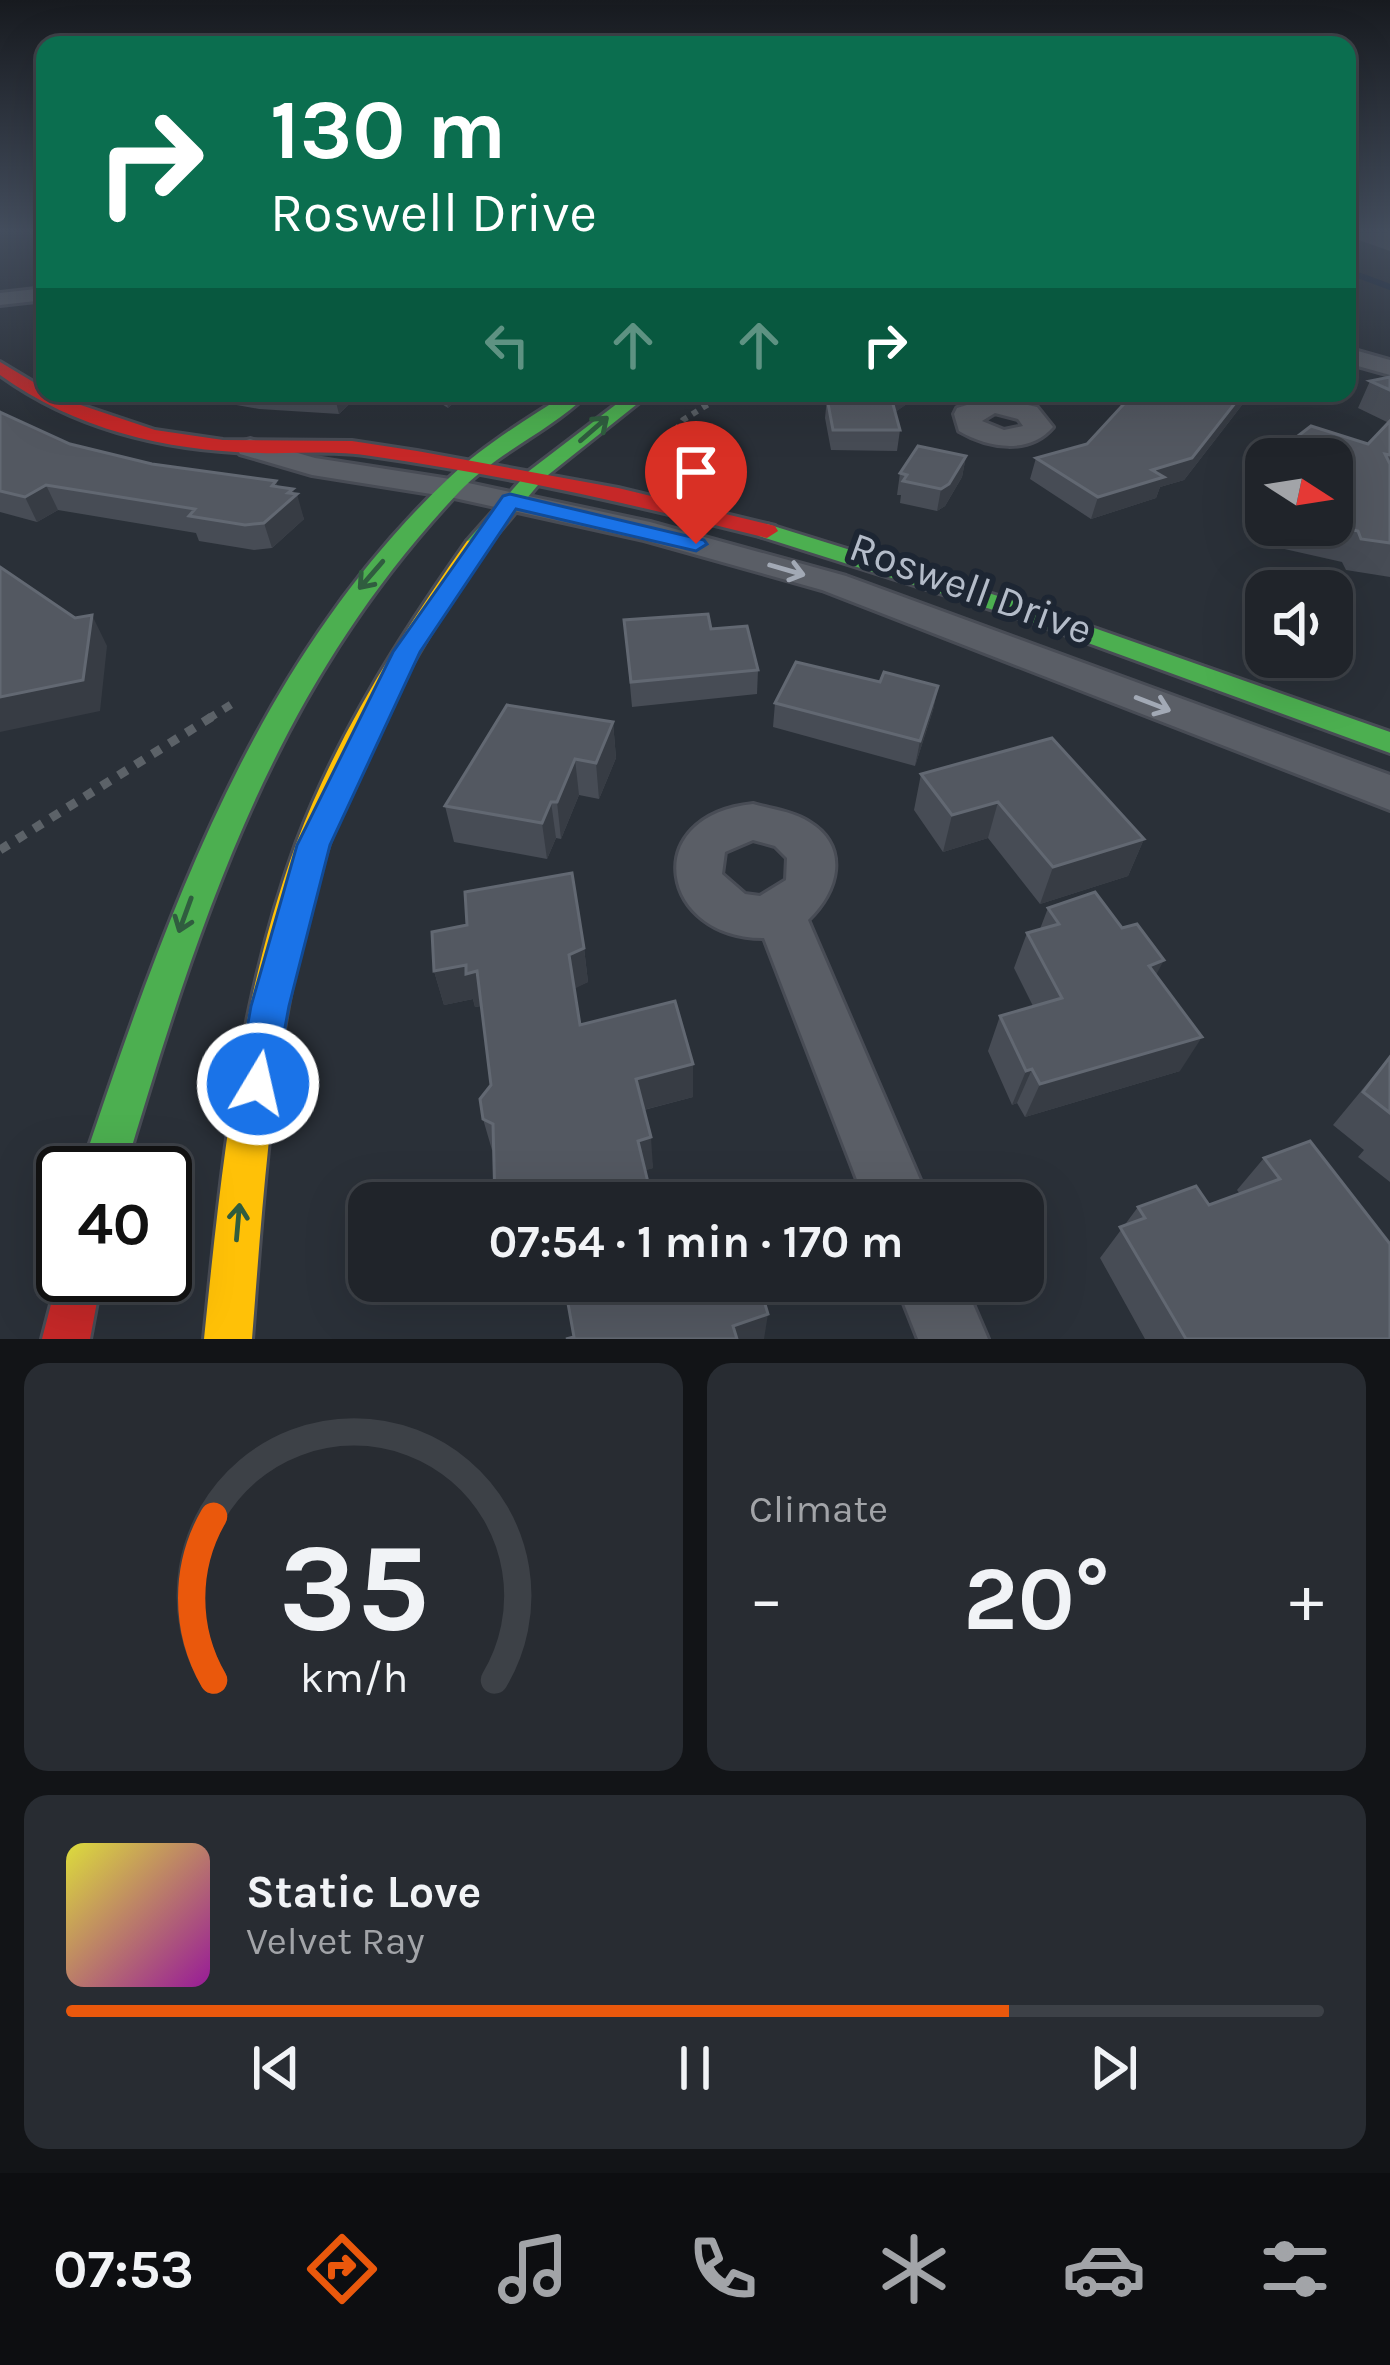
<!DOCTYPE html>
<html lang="en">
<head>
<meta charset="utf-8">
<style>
  :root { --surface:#20242a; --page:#282c32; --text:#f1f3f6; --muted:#a2a4a8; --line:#3d4147; --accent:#ea580c }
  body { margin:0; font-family:Karla,sans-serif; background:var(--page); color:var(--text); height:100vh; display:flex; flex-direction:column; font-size:45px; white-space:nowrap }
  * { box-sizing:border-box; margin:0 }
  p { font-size:39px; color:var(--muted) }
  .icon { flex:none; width:66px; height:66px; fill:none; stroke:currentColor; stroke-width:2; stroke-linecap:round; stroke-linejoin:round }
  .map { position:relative; height:1339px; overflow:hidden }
  .side { display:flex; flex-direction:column; gap:24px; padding:24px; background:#121417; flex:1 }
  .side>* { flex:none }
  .top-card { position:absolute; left:36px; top:36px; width:1320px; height:366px; border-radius:24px; box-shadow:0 12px 48px #0002,0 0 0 3px var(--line); background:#0b6e4f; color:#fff; overflow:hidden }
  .needle { width:78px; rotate:102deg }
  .controls { position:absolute; left:1245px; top:438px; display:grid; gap:24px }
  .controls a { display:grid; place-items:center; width:108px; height:108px; border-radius:24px; background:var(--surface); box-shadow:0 12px 48px #0002,0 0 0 3px var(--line); font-size:60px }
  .speed { position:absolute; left:36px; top:1146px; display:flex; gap:24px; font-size:60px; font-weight:700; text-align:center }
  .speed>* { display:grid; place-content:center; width:156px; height:156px; border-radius:50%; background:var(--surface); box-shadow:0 12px 48px #0002,0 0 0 3px var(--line); line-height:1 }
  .speed .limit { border:6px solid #111; border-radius:18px; background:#fff; color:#111 }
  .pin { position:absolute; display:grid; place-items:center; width:102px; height:102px; color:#fff; margin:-123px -51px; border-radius:50% 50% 50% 0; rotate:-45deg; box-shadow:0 0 12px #0007 }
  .pin .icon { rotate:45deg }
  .me { position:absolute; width:132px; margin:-66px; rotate:9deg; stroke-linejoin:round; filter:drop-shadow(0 0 9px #0008) }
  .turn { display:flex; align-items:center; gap:42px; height:252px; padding:0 36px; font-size:54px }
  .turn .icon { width:156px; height:156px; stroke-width:2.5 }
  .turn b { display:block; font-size:84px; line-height:102px }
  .lanes { display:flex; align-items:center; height:114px; padding:0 36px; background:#0003; justify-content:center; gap:60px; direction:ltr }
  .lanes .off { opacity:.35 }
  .big { font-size:90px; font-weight:700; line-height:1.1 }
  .side .widget { flex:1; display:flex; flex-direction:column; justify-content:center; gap:18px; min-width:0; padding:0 42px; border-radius:24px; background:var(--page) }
  .side .dial { align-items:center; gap:0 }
  .dial svg { height:312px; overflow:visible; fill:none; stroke:var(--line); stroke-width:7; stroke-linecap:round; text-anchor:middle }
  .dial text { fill:var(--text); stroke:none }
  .song { display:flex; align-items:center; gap:36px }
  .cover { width:144px; height:144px; border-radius:18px; background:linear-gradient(135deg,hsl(60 70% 55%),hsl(300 70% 35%)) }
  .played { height:12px; border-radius:6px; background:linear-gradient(90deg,var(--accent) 75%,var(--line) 75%) }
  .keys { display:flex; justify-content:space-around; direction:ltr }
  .heat { display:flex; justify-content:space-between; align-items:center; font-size:66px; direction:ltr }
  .side .tiles { flex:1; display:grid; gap:24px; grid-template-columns:1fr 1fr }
  .widget:last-child { grid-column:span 2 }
  .trip { position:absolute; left:348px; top:1182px; width:696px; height:120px; border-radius:24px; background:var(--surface); box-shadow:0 12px 48px #0002,0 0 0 3px var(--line); font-weight:700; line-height:120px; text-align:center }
  .dock { display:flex; height:192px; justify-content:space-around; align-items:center; background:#0d0e11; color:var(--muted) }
  .dock .icon { width:84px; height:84px }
  .dock .current { color:var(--accent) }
  .dock b { font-size:54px; color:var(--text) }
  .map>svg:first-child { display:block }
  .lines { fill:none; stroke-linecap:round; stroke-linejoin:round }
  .stream { stroke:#19273c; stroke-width:6 }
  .street-casing { stroke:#484c55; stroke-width:6 }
  .fast-casing { stroke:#484c55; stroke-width:6 }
  .slow-casing { stroke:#484c55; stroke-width:6 }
  .jam-casing { stroke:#484c55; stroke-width:6 }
  .path-far2 { stroke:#5c6268; stroke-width:6; stroke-dasharray:6 6; stroke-linecap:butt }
  .path-far1 { stroke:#5c6268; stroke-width:8; stroke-dasharray:9 9; stroke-linecap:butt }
  .path { stroke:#5c6268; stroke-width:9; stroke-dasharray:10 10; stroke-linecap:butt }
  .street { fill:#5a5e66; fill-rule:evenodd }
  .fast { fill:#4caf50; fill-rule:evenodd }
  .slow { fill:#ffc107; fill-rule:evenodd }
  .jam { fill:#c62828; fill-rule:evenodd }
  .wall { fill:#474c55 }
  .shaded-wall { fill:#373c44 }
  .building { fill:#535861; stroke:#626872; stroke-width:3 }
  .oneway { stroke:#305d3f }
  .oneway2 { stroke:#a2a9b5 }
  .route { fill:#1a73e8; stroke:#114b97; stroke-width:3 }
  .labels { text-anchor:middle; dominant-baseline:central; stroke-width:12; stroke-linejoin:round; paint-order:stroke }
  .street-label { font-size:42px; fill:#b4bcc9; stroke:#1d2633 }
</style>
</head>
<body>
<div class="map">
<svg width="1390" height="1339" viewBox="0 0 1390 1339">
  <rect width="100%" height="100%" fill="#2a3038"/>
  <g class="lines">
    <polyline class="stream" points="1347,271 1390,287"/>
    <g class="street-casing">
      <g id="street">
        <polygon points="45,288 45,300 0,305 0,293"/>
        <polygon points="1347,348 1390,360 1390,375 1347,363"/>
        <path d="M 993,397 L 1037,407 L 1053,427 C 1029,455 988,448 959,431 L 954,414 L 957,408 ZM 995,413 L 1018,419 L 1023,426 L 1004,430 L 982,421 Z"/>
        <polygon points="250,439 315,458 450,479 650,522 846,576 1390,775 1390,810 822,590 644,540 450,497 312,475 240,454 236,448 240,442"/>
        <path d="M 753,804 C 770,809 794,812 809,822 C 850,847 838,892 808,920 L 930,1203 L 866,1203 L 764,938 C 661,939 638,816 753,804 ZM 753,840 L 775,846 L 787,858 L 786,880 L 760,896 L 745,894 L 722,874 L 725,852 Z"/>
        <polygon points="895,1281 963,1281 988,1339 918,1339"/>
      </g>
    </g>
    <g class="fast-casing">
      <g id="fast">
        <path d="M 568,393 L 589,393 C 551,431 497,452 459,492 C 272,690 200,919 124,1173 L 80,1173 C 164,923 252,664 449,478 C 484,445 527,419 568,393 Z"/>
        <polygon points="631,393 651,393 543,479 483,551 467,551 467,541 529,471"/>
        <polygon points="767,524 1043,610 1390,732 1390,753 1025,620 759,536 756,531"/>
      </g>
    </g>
    <g class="slow-casing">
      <path id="slow" d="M 475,539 L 486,546 C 424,639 365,737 329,844 C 275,1003 265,1173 252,1339 L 204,1339 C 221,1172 238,1003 296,844 C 337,735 400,636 467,541 Z"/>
    </g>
    <g class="jam-casing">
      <g id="jam">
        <path d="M 0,362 L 45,389 L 45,393 L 155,430 L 223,440 L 352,441 L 417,451 L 618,488 L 775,526 L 778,531 L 767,538 C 636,505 505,475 371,456 C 334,450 297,454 260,453 C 168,451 76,430 0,375 Z"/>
        <polygon points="63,1258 63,1275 102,1275 90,1339 42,1339"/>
      </g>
    </g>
    <polyline class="path-far2" points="648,470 683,420 726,393"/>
    <polyline class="path-far1" points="208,719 232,704"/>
    <polyline class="path" points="0,850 213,716"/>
    <use href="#street" class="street"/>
    <use href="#fast" class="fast"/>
    <use href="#slow" class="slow"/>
    <use href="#jam" class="jam"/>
  </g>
  <g class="wall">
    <polygon points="1347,233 1390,233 1390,251 1347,236"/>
    <polygon points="1390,377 1390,577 1346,570 1342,562 1280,548 1273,525 1332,525 1332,459 1272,459 1273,455 1368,444 1389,423 1358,408 1370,381"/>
    <polygon points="170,393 361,393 339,414 259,409"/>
    <polygon points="425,393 465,393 448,408"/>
    <polygon points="834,393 923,393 895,412 900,430 897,451 831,450 825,418 827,398 833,398"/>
    <polygon points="1242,405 1184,480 1160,487 1156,498 1091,519 1030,479 1036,458"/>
    <polygon points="0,412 70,444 152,464 278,487 294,494 304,519 272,548 254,550 199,541 196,533 58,510 37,522 0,512"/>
    <polygon points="966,456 962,477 945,506 937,511 900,503 901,495 897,495 900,473"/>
    <polygon points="1266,472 1266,501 1261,484"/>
    <polygon points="624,620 711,629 758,670 757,694 632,707"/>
    <polygon points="880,682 938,686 933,710 915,766 773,727 775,703"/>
    <polygon points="613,722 616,758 599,799 579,795 561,839 556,838 547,859 454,842 445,806"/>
    <polygon points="921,774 1144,839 1128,876 1040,904 988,838 943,852 914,810"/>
    <polygon points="1048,908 1156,975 1180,1071 1025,1117 1017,1103 1012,1105 988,1051 1000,1016 1033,1006 1014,968 1027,933 1040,929"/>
    <polygon points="467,925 584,948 588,982 574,988 580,1025 693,1064 693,1097 644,1110 653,1168 645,1170 492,1150 483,1119 491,1085 481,1006 475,1007 473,999 444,1005 434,971"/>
    <polygon points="1390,1056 1390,1182 1358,1157 1364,1150 1333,1125"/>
    <polygon points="1264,1158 1390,1339 1145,1339 1100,1258 1138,1207 1209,1205 1240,1194 1237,1190"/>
  </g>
  <g class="shaded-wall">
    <polygon points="361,393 339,414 334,394"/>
    <polygon points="445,393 465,393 448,408"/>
    <polygon points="898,393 923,393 888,417 891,397"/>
    <polygon points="1243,393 1247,393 1242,405 1184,480 1160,487 1156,498 1091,519 1098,497"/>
    <polygon points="966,456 962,477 945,506 937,511 941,489"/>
    <polygon points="276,481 284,506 288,493 293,489 295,496 297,494 304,519 272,548 264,523 272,486"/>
    <polygon points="46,485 58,510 37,522 25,497"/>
    <polygon points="92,615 107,646 100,711 0,732 0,697"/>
    <polygon points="938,686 933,710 915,766 920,741"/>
    <polygon points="613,722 616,758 599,799 596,763"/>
    <polygon points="575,759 579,795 561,839 557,802"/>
    <polygon points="551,802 556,838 547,859 542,823"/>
    <polygon points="998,802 988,838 943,852 952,815"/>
    <polygon points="1144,839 1128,876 1040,904 1053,867"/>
    <polygon points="584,948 588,982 574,989 569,955"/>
    <polygon points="1164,960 1145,996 1149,966"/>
    <polygon points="466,965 477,971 485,1005 475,1007 473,999 444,1005 434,971"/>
    <polygon points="1202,1037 1180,1071 1025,1117 1040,1084"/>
    <polygon points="693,1064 693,1097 639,1111 636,1079"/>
    <polygon points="1032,1069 1017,1103 1012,1105 1026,1071"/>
    <polygon points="651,1137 653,1168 641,1172 638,1141"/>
    <polygon points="768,1314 764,1339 732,1339 733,1326"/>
  </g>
  <g class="building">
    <polygon points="1390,377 1390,390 1370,381"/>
    <polygon points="836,393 898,393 891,397 900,430 833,430 827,398 837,398"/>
    <polygon points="1134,393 1243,393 1192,458 1152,470 1164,477 1098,497 1036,458 1087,444"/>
    <polygon points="0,412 70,444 152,464 276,481 272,486 293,489 288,493 297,494 264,523 245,525 189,516 195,509 46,485 25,497 0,491"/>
    <polygon points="1390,421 1390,455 1385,454 1390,464 1390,543 1361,539 1358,531 1329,525 1332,525 1332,459 1274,459 1273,455 1311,426 1368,444"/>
    <polygon points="918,446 966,456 949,484 941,489 903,481 907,475 900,473"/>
    <polygon points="0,567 75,618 92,615 83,680 0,697"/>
    <polygon points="708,614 711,629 747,626 758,670 631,682 624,620"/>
    <polygon points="796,662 880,682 884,672 938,686 920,741 775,703"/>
    <polygon points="507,705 613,722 596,763 575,759 557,802 551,802 542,823 445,806"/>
    <polygon points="1052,738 1144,839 1053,867 998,802 952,815 921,774"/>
    <polygon points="572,873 584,948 569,955 580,1025 675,1001 693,1064 636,1079 651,1137 638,1141 653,1203 495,1203 493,1124 483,1119 480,1099 491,1085 477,971 466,974 466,965 434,971 432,932 467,925 465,892"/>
    <polygon points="1095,892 1122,928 1137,924 1164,960 1149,966 1202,1037 1040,1084 1032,1069 1026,1071 1000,1016 1062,998 1027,933 1059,924 1048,908"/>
    <polygon points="1390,1057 1390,1113 1363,1092"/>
    <polygon points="1310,1141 1390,1244 1390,1339 1186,1339 1120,1227 1145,1218 1138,1207 1196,1186 1209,1205 1280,1179 1264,1158"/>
    <polygon points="564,1281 758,1281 768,1314 733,1326 737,1339 566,1339 574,1337"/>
  </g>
  <defs><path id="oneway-shaft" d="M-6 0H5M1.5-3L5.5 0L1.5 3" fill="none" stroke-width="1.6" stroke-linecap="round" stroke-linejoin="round" transform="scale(3)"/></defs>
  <g class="oneway">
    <use href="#oneway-shaft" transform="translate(594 429) rotate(-41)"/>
    <use href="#oneway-shaft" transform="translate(371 575) rotate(131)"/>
    <use href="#oneway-shaft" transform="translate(185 915) rotate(110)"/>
    <use href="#oneway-shaft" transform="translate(238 1222) rotate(-85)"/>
  </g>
  <g class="oneway2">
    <use href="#oneway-shaft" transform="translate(787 570) rotate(16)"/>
    <use href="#oneway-shaft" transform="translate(1153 704) rotate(21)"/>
  </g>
  <linearGradient id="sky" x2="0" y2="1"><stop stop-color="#171a1f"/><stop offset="0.55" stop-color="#444e5e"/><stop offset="1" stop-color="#444e5e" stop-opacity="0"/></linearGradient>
  <rect width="1390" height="420" fill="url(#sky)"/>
  <polygon class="route" points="510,494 704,540 707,544 696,551 516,509 420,652 330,845 289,1006 272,1098 258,1104 243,1098 237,1084 251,1006 297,845 393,652 503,496"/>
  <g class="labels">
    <g class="street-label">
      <text transform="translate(971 588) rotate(20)">Roswell Drive</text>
    </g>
  </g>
</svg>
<div class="controls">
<a><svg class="needle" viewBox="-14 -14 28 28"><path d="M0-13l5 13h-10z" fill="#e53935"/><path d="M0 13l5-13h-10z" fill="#a2a4a8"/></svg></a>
<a><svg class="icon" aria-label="sound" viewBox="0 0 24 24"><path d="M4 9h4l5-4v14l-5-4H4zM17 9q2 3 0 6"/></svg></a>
</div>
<div class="speed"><div class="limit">40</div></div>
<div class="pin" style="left:696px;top:544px;background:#d93025"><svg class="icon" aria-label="arrive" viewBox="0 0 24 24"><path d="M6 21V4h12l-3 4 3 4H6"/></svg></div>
<svg class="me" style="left:258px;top:1084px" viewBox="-20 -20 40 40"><circle r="17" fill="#1a73e8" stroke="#fff" stroke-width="3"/><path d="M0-11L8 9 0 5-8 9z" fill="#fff"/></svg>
<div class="trip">07:54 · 1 min · 170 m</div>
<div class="top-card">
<div class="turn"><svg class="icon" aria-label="right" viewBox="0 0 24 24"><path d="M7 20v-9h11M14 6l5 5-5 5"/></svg><div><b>130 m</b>Roswell Drive</div></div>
<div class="lanes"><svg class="icon off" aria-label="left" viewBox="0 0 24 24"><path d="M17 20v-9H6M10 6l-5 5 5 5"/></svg><svg class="icon off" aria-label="ahead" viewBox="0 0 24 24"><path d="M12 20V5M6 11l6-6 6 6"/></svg><svg class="icon off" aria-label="ahead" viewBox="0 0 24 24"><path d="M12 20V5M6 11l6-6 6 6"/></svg><svg class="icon" aria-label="right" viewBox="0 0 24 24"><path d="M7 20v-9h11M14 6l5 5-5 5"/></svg></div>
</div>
</div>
<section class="side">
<div class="tiles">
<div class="widget dial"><svg viewBox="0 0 100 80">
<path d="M14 69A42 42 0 1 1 86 69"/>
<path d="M14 69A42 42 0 0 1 14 27" stroke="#ea580c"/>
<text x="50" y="56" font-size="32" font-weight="700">35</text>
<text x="50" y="72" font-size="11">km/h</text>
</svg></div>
<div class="widget"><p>Climate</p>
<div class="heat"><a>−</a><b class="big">20°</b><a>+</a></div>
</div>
<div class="widget">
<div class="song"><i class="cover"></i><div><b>Static Love</b><p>Velvet Ray</p></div></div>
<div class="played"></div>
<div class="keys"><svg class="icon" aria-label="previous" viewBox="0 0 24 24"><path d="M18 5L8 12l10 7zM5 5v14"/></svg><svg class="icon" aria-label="pause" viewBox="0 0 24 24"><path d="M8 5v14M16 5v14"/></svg><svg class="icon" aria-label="next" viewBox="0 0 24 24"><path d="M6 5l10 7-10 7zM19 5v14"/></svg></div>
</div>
</div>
</section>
<nav class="dock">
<b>07:53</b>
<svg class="icon current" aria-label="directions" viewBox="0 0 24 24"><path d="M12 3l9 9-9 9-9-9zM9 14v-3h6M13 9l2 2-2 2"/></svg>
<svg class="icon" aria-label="music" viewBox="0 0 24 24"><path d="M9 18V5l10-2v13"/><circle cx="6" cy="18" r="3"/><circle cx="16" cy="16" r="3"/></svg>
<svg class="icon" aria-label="phone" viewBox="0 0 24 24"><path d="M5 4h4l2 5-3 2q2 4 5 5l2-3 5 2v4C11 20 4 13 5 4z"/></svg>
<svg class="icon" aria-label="climate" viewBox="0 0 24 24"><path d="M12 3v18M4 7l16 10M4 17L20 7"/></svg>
<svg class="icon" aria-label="car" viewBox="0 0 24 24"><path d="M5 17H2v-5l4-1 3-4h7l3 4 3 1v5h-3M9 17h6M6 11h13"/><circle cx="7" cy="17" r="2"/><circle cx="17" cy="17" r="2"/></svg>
<svg class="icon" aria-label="filters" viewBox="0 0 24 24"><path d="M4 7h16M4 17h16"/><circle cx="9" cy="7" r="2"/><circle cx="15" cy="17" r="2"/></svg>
</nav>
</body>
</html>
